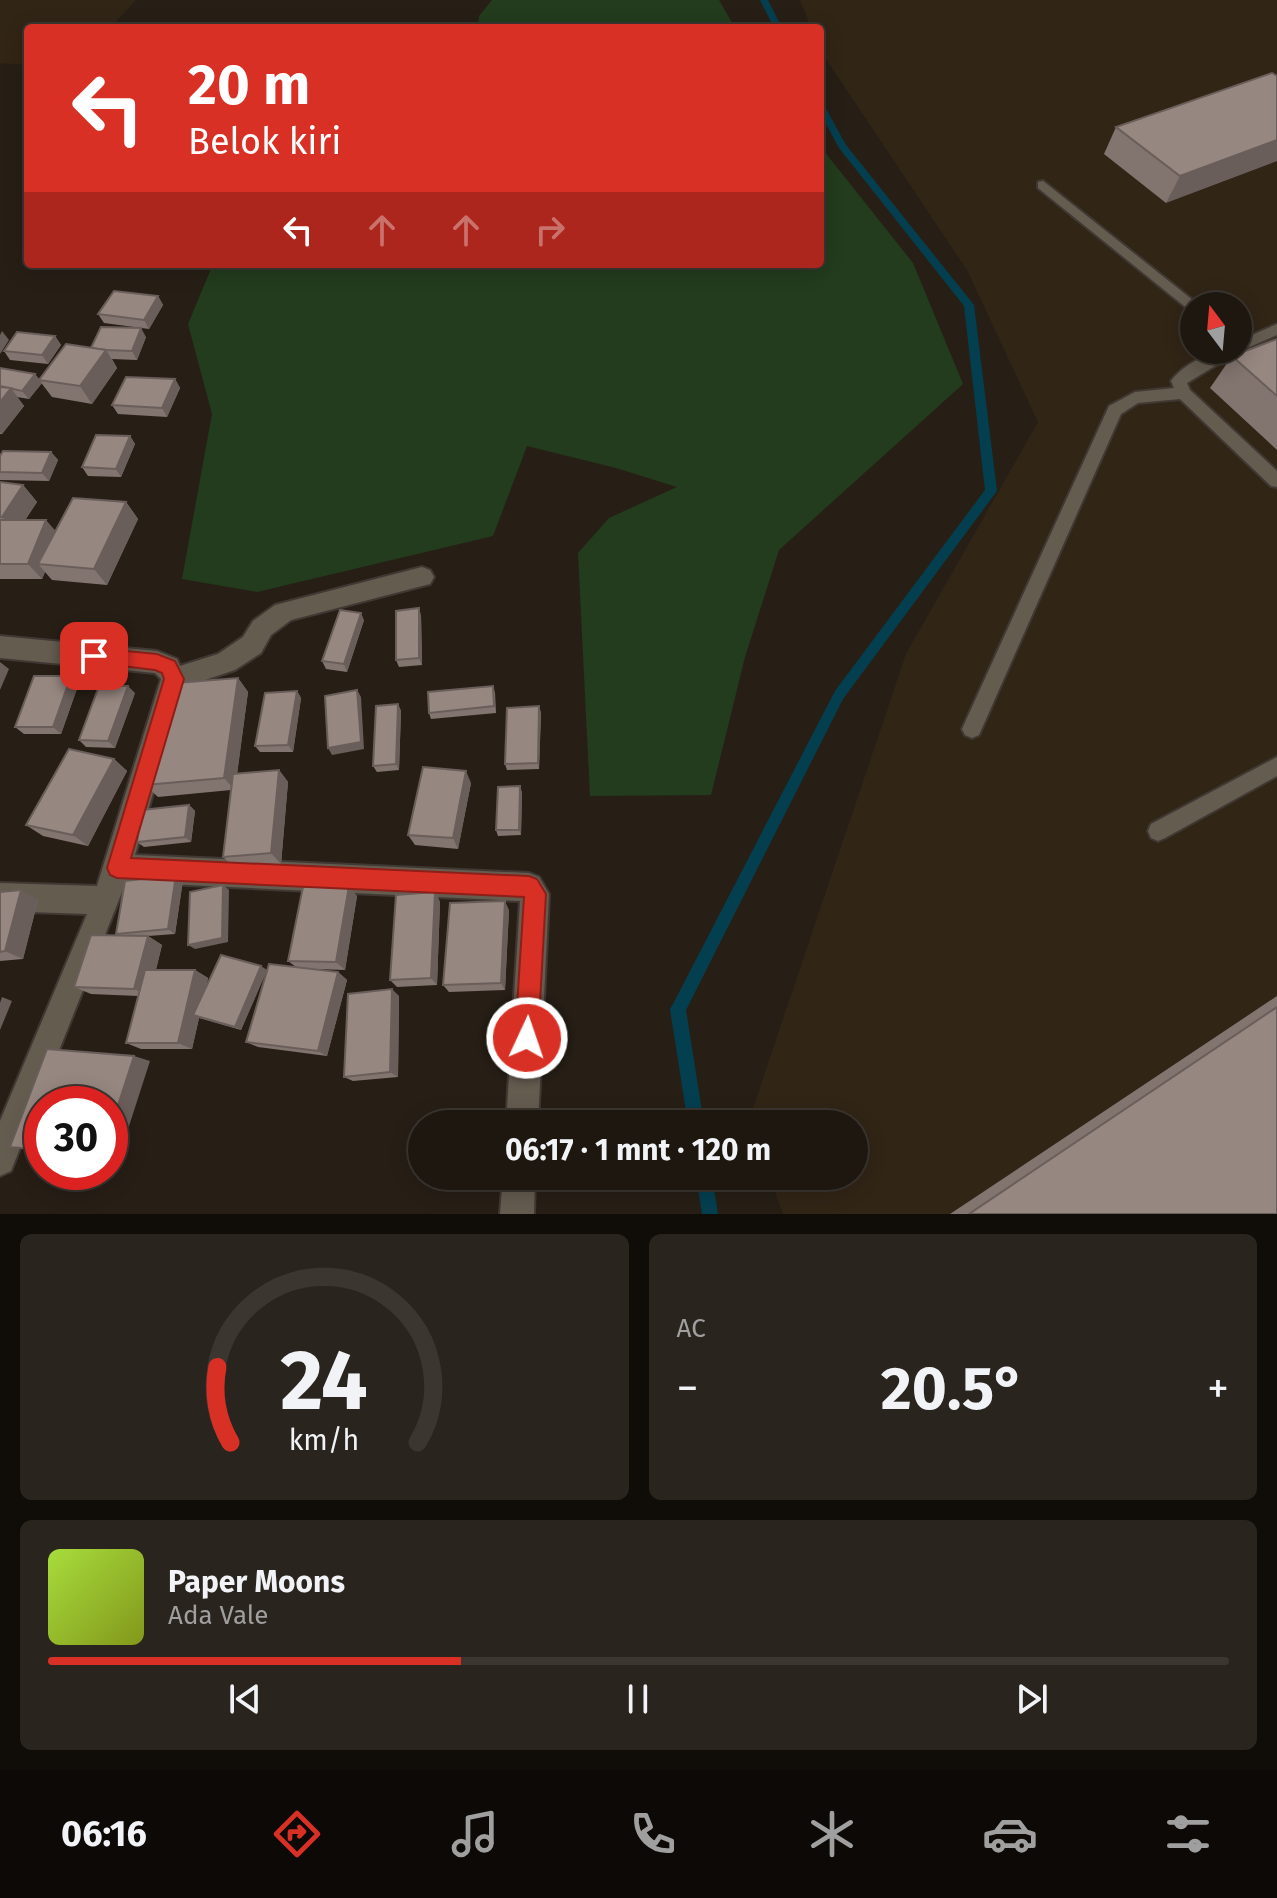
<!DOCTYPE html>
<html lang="id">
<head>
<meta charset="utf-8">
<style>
  :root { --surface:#1d1710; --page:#2a241e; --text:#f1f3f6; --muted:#a09f9f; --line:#3b3630; --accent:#d93025 }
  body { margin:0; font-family:"Fira Sans",sans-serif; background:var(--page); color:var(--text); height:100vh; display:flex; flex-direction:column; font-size:30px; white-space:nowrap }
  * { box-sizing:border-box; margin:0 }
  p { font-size:26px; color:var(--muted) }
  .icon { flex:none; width:44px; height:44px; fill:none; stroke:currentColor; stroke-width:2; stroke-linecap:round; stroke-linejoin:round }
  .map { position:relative; height:1214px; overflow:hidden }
  .panel { display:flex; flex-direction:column; gap:20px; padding:20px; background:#100d09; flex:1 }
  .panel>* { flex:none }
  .top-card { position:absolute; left:24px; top:24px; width:800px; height:244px; border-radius:8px; box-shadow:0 4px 20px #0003,0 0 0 2px var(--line); background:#d93025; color:#fff; overflow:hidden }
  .needle { width:52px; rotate:344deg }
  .fabs { position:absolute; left:1180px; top:292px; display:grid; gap:16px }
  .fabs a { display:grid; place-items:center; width:72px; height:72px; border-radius:50%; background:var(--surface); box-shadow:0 4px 20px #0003,0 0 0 2px var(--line); font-size:40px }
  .speed { position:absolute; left:24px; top:1086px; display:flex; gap:16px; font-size:40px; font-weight:700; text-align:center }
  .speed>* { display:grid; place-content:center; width:104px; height:104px; border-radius:50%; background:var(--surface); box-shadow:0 4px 20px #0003,0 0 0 2px var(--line); line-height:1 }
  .speed .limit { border:12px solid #d22; background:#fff; color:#111 }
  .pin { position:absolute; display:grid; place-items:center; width:68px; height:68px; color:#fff; margin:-34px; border-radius:16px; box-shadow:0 4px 12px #0006 }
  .me { position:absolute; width:88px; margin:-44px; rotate:3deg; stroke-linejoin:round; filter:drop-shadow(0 0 6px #0008) }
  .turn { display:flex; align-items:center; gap:28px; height:168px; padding:0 32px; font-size:36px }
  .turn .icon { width:104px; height:104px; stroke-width:2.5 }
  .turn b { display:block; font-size:56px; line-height:68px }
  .lanes { display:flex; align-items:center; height:76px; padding:0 32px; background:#0003; justify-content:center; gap:40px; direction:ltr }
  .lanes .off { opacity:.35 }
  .big { font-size:60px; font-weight:700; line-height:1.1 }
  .panel .widget { flex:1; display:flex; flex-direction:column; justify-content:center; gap:12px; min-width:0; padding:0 28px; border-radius:12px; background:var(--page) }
  .panel .dial { align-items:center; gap:0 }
  .dial svg { height:208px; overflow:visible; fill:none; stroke:var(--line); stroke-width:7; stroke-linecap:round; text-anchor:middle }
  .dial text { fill:var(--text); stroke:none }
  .song { display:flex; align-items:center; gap:24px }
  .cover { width:96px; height:96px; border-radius:12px; background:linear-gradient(135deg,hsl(80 70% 55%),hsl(70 70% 35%)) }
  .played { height:8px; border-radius:4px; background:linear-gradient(90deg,var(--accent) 35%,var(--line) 35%) }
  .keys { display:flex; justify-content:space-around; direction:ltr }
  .heat { display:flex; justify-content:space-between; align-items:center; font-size:44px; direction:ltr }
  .panel .tiles { flex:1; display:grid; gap:20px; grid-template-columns:1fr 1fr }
  .widget:last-child { grid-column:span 2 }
  .trip { position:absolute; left:408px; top:1110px; width:460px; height:80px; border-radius:40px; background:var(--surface); box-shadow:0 4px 20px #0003,0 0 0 2px var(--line); font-weight:700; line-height:80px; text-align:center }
  .dock { display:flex; height:128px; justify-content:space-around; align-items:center; background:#0c0906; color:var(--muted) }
  .dock .icon { width:56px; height:56px }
  .dock .on { color:var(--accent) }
  .dock b { font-size:36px; color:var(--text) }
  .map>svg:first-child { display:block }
  .built { fill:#312516; fill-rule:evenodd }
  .green { fill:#233c1d }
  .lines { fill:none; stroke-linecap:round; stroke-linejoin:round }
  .stream { fill:#043f50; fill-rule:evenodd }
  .lane-casing { stroke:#403933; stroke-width:4 }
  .street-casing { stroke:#403933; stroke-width:4 }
  .lane { fill:#655c50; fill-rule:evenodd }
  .street { fill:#655c50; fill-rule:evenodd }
  .wall { fill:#82746f }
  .shaded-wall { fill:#6a5e5a }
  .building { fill:#978781; stroke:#6a5e5a; stroke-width:2 }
  .route { fill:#d93025; stroke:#8d1f18; stroke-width:2 }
</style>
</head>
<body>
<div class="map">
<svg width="1277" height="1214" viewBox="0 0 1277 1214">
  <rect width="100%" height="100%" fill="#271f16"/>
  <g class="built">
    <polygon points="0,0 136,0 110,28 28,28 28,65 0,63"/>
    <path d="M 800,0 L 1277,0 L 1277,1214 L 783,1214 L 769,1176 L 854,1176 L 854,1124 L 750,1124 L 749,1120 L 906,654 L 1038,422 L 967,270 L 820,50 L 820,28 L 811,28 ZM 1194,306 L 1238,306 L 1238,350 L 1194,350 Z"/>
  </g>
  <g class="green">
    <polygon points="492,0 719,0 735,28 478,28 479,16"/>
    <polygon points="820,146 913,263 963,384 779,550 745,657 711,795 590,796 578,553 609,518 677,487 616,468 527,446 493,536 257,592 182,579 212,414 188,324 213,264 820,264"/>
  </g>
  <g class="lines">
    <g class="stream">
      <polygon points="760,0 768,0 782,28 774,28"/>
      <polygon points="820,103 824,105 846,145 974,305 997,491 843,699 686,1010 704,1124 688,1124 670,1009 673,1004 835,691 985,490 964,306 839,148 820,113"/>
      <polygon points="696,1176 712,1176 718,1214 702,1214"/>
    </g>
    <g class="lane-casing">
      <g id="lane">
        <polygon points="1043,181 1199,305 1194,306 1194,314 1038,188 1038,182"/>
        <path d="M 1277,324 L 1277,335 L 1238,352 L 1187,383 L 1190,390 L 1277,471 L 1277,487 L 1271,486 L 1180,399 L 1138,403 L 1121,414 L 979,735 L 972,738 L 965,735 L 962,729 L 1109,406 L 1135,392 L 1174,388 L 1171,381 C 1186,361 1214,350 1238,350 L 1238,341 Z"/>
        <polygon points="1277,757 1277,776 1165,838 1158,841 1151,838 1148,831 1151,824"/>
      </g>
    </g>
    <g class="street-casing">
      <g id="street">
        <polygon points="422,567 430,570 434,577 430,584 291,620 271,635 261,653 235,670 184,687 135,855 529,873 539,877 549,894 538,1124 506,1124 520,901 126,882 11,1171 0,1176 0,1121 87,914 0,911 0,883 97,886 161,679 155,673 0,658 0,636 157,651 177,659 180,666 218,654 243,637 253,621 275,605"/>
        <polygon points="503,1176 535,1176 534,1214 500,1214"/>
      </g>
    </g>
    <use href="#lane" class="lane"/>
    <use href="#street" class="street"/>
  </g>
  <g class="wall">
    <polygon points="1277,76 1166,203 1104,154 1116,127"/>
    <polygon points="158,296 163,305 149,329 104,323 98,314"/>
    <polygon points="55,336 61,345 48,364 10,360 4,351"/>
    <polygon points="146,337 137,360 112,359 117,368 92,404 52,397 39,380 91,347"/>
    <polygon points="1277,339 1277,450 1210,388 1232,356"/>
    <polygon points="0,368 35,374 42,383 29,399 17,397 24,406 2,434 0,434"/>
    <polygon points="175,379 180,388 167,417 118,414 112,405"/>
    <polygon points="130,436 135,444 121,477 88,476 82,467"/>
    <polygon points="51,452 58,460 49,481 0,480 0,456"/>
    <polygon points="0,482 23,485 37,502 25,520 56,531 126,502 138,519 107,585 52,580 45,572 42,579 0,579"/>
    <polygon points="421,615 422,665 399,667 396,660"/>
    <polygon points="364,620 347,672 326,669 322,661"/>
    <polygon points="238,678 248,692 237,774 279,770 288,782 281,864 234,867 223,857 231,790 158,797 145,785"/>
    <polygon points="79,683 61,734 24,734 15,727"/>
    <polygon points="493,686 495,693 496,713 431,719 429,713"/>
    <polygon points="297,691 301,698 293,752 260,752 255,746"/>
    <polygon points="135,693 115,748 86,747 79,740"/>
    <polygon points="398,704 401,711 399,770 377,772 373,766"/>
    <polygon points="539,706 541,713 539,769 507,770 505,764"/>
    <polygon points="114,759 127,771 88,846 43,836 26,825"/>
    <polygon points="471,783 458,849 415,845 408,835"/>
    <polygon points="522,792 521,835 498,836 496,830"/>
    <polygon points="189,805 195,811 191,842 144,847 137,842"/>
    <polygon points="183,880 175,934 148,936 162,945 156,970 195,970 208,978 206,988 267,970 241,1030 199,1018 192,1049 141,1049 126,1043 138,996 91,994 74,987 119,936 116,934"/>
    <polygon points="0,892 38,900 23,959 0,961"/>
    <polygon points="435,892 440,902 437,985 397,987 390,980"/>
    <polygon points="357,896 345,970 314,969 338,972 347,980 327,1056 258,1047 246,1042 296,967 288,961"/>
    <polygon points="509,910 505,990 449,992 443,985"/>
    <polygon points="399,996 398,1077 353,1081 344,1077"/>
    <polygon points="1277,996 1277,1214 950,1214"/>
  </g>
  <g class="shaded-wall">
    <polygon points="1277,140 1277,161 1166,203 1180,176"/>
    <polygon points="158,296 163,305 149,329 144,320"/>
    <polygon points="141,328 146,337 137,360 132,351"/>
    <polygon points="2,331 9,340 0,354 0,335"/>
    <polygon points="55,336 61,345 48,364 42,355"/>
    <polygon points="106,350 117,368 92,404 80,386"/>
    <polygon points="35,374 42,383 29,399 22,391"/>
    <polygon points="175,379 180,388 167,417 162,408"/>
    <polygon points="11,388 24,406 2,434 0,432 0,402"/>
    <polygon points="130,436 135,444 121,477 116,469"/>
    <polygon points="51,452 58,460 49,481 42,473"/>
    <polygon points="23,485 37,502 17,533 2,517"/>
    <polygon points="126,502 138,519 107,585 94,569"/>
    <polygon points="46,520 60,536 38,564 45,572 42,579 28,564"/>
    <polygon points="419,608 421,615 422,665 419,658"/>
    <polygon points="361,613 364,620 347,672 344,664"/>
    <polygon points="0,662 9,669 0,690"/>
    <polygon points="71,676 79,683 61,734 53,727"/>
    <polygon points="238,678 248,692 235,790 224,778"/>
    <polygon points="128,686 135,693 115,748 108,741"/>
    <polygon points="357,690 361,697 364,749 332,755 328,748"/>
    <polygon points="297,691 301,698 293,752 288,745"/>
    <polygon points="398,704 401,711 399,770 396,764"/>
    <polygon points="539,706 541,713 539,769 538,763"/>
    <polygon points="114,759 127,771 88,846 73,835"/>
    <polygon points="279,770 288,782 281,864 271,853"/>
    <polygon points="466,771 471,783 458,849 453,838"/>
    <polygon points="520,786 522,792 521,835 519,830"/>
    <polygon points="189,805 195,811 191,842 185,837"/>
    <polygon points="176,875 183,880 175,934 168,929"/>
    <polygon points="223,885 229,890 228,942 195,949 188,945"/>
    <polygon points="349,886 357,896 345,970 336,962"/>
    <polygon points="21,890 38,900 23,959 5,951"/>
    <polygon points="435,892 440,902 437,985 431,978"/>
    <polygon points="505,901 509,910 505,990 501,983"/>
    <polygon points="148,936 162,945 149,996 134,989"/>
    <polygon points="261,966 267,970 241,1030 235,1027"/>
    <polygon points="195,970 208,978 199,1017 193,1015 199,1018 192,1049 178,1043"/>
    <polygon points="338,972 347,980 327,1056 318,1051"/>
    <polygon points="392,989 399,996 398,1077 390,1072"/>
    <polygon points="2,997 12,1001 0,1030 0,1003"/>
    <polygon points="134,1056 150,1061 119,1157 110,1156 110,1130"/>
  </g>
  <g class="building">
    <polygon points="1272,73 1277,76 1277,140 1180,176 1116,127"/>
    <polygon points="114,291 158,296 144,320 98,314"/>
    <polygon points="101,327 141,328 132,351 106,350 91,348"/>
    <polygon points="17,332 55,336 42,355 4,351"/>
    <polygon points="1277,339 1277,396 1232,356"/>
    <polygon points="66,344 106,350 80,386 39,380"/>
    <polygon points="0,368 35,374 22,391 0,386"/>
    <polygon points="126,377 175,379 162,408 112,405"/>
    <polygon points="0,387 11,388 0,402"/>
    <polygon points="96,435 130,436 116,469 82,467"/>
    <polygon points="3,451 51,452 42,473 0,472 0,456"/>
    <polygon points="0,482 23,485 2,517 0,517"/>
    <polygon points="73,498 126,502 94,569 38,564"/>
    <polygon points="0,520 46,520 28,564 0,564"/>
    <polygon points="419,608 419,658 396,660 396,611"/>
    <polygon points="340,610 361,613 344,664 322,661"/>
    <polygon points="34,676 71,676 53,727 15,727"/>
    <polygon points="238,678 224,778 145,785 164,684"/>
    <polygon points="99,686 128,686 108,741 79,740"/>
    <polygon points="493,686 494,706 429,713 428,692"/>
    <polygon points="357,690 361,742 328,748 325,696"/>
    <polygon points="297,691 288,745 255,746 265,693"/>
    <polygon points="398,704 396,764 373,766 376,706"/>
    <polygon points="539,706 538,763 505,764 507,708"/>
    <polygon points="69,749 114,759 73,835 26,825"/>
    <polygon points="423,767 466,771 453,838 408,835"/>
    <polygon points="279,770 271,853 223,857 233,774"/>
    <polygon points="520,786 519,830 496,830 498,787"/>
    <polygon points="189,805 185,837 137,842 142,810"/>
    <polygon points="176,875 168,929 116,934 125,881"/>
    <polygon points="223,885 222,938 188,945 190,892"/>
    <polygon points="349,886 336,962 288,961 303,887"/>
    <polygon points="21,890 5,951 0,952 0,892"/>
    <polygon points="435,892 431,978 390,980 396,895"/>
    <polygon points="505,901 501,983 443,985 450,903"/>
    <polygon points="91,935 148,936 134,989 74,987"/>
    <polygon points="221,955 261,966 235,1027 193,1015"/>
    <polygon points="269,964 338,972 318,1051 246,1042"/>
    <polygon points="145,970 195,970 178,1043 126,1043"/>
    <polygon points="392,989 390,1072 344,1077 348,994"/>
    <polygon points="1277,1007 1277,1214 969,1214"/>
    <polygon points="47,1049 134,1056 110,1130 110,1104 42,1104 42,1150 10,1147"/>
  </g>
  <polygon class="route" points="94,648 157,654 175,661 184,679 131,858 529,876 537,879 546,894 538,1038 535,1046 527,1049 519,1046 515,1038 524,897 117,878 110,875 107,868 164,679 162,673 155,670 88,662 85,656 88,650"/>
</svg>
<div class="fabs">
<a><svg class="needle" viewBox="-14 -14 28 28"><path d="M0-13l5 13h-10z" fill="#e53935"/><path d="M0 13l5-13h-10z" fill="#a09f9f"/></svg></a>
</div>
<div class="speed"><div class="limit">30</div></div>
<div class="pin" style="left:94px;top:656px;background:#d93025"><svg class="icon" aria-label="arrive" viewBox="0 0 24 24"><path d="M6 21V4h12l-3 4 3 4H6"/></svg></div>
<svg class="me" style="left:527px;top:1038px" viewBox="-20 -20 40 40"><circle r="17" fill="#d93025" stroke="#fff" stroke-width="3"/><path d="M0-11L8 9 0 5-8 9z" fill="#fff"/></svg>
<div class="trip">06:17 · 1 mnt · 120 m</div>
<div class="top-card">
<div class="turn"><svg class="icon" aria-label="left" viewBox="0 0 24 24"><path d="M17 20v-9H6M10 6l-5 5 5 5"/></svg><div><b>20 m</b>Belok kiri</div></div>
<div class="lanes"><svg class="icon" aria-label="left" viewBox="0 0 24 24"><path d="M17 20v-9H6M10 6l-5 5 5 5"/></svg><svg class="icon off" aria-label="ahead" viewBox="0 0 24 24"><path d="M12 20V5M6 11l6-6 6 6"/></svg><svg class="icon off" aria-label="ahead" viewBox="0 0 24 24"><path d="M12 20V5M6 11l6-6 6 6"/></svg><svg class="icon off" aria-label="right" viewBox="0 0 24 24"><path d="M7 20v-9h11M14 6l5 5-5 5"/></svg></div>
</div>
</div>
<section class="panel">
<div class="tiles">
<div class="widget dial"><svg viewBox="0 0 100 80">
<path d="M14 69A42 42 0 1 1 86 69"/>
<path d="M14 69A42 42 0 0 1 9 40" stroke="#d93025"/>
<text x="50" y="56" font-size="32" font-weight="700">24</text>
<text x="50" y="72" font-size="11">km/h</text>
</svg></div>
<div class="widget"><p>AC</p>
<div class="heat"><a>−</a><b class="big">20.5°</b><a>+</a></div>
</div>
<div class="widget">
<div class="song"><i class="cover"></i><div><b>Paper Moons</b><p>Ada Vale</p></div></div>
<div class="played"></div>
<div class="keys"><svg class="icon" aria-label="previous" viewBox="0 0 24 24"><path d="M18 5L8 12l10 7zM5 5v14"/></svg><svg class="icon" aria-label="pause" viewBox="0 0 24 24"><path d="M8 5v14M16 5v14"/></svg><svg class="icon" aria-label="next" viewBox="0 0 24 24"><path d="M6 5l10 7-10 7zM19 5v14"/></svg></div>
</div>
</div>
</section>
<nav class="dock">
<b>06:16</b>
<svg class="icon on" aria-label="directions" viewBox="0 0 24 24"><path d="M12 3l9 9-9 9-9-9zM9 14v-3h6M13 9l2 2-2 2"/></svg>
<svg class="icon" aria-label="music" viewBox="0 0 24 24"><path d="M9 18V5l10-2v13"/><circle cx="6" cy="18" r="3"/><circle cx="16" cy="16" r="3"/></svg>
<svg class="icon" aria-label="phone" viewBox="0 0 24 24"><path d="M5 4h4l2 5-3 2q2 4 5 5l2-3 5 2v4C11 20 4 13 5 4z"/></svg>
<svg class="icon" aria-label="climate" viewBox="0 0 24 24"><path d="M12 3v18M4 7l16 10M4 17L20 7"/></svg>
<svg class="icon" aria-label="car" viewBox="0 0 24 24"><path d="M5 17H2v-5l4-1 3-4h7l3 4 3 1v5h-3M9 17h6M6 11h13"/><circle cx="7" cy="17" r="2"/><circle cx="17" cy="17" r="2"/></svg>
<svg class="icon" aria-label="filters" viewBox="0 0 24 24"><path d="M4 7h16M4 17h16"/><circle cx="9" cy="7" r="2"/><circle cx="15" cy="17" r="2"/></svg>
</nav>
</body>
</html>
